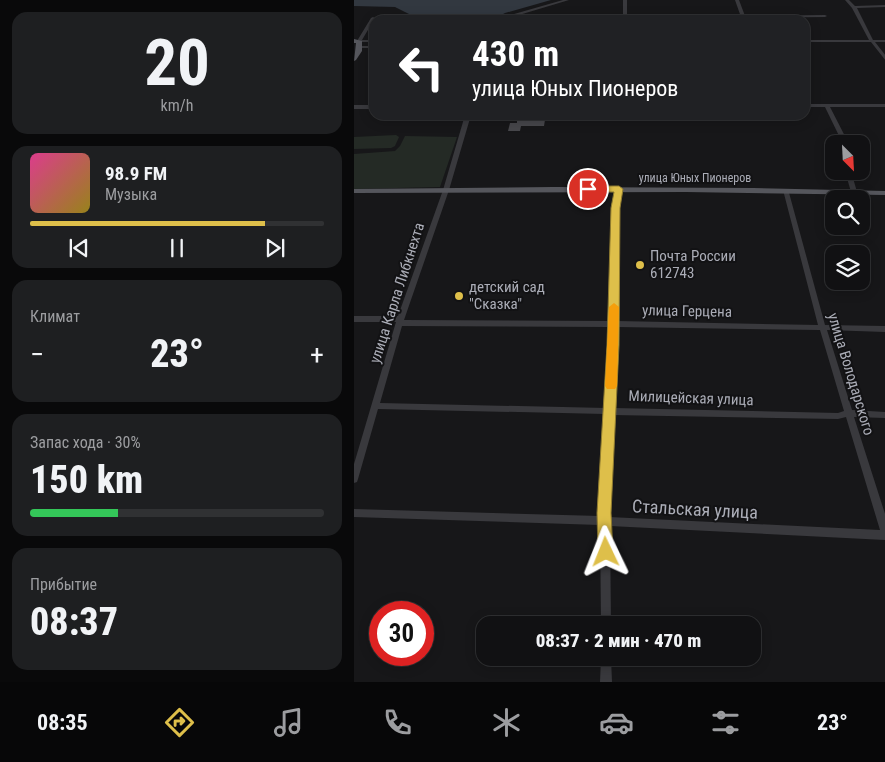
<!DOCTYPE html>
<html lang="ru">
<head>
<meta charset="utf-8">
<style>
  :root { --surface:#111113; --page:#1e1f21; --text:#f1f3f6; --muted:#9c9da0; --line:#303133; --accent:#debf4a }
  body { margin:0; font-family:"Roboto Condensed",sans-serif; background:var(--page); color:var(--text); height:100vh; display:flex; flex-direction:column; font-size:19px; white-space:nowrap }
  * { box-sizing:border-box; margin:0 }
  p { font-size:16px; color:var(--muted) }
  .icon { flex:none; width:28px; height:28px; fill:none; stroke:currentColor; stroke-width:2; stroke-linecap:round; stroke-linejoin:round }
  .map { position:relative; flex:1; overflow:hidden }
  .side { display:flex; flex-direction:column; gap:12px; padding:12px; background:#09090a; width:354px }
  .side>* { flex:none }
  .banner { position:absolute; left:15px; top:15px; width:441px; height:105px; border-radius:15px; box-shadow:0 2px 12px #0003,0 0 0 1px var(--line); background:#202124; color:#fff; overflow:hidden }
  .needle { width:32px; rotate:156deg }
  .buttons { position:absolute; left:471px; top:135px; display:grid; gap:10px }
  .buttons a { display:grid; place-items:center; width:45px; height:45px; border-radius:10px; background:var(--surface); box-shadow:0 2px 12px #0003,0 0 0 1px var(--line); font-size:25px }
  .speed { position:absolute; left:15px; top:601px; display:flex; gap:10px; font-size:25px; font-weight:700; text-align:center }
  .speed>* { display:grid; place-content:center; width:65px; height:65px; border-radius:50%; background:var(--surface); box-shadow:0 2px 12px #0003,0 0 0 1px var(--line); line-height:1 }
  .speed .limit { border:8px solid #d22; background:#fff; color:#111 }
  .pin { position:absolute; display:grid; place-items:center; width:42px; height:42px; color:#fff; margin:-21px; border:2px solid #fff; border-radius:50%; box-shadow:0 1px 5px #0007 }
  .me { position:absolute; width:55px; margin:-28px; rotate:358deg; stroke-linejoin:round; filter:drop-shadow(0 0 4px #0008) }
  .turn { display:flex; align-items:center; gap:18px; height:105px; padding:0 20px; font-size:22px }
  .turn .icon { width:65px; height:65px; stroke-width:2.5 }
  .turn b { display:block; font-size:35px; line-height:42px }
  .big { font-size:38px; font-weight:800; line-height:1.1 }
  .side .card { flex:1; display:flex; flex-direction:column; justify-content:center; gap:8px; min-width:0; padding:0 18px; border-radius:15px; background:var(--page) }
  .side .dial { align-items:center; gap:0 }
  .dial b { font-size:65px; line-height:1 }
  .song { display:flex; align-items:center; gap:15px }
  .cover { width:60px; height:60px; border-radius:8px; background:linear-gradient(135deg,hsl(330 70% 55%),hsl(50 70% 35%)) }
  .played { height:5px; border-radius:2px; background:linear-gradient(90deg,var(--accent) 80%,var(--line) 80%) }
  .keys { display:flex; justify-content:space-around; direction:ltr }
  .heat { display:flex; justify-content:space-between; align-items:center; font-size:28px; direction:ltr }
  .charge { height:8px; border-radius:4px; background:linear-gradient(90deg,#34c759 30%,var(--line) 0) }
  .trip { position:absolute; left:122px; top:616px; width:285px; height:50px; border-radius:15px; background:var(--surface); box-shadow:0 2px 12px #0003,0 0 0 1px var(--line); font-weight:800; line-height:50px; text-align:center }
  .dock { display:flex; height:80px; justify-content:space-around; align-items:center; background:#070708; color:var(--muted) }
  .dock .icon { width:35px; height:35px }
  .dock .current { color:var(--accent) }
  .dock b { font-size:22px; color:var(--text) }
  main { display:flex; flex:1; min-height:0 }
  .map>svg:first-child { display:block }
  .green { fill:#242a25 }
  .water { fill:#323840 }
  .building { fill:#47474b }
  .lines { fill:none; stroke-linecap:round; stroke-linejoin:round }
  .minor { fill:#39393d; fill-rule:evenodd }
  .major { fill:#55565c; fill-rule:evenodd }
  .route { fill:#debf4a; stroke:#907c30 }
  .slow { fill:#f59e0b }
  .poi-dot { fill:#debf4a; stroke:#121214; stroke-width:2 }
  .labels { text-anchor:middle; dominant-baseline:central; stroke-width:4; stroke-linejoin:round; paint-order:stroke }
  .far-street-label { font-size:12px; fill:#abadb7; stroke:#121214 }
  .poi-label { font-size:15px; fill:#abadb7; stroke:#121214; text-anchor:start }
  .street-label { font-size:15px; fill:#abadb7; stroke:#121214 }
  .near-street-label { font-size:18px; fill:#abadb7; stroke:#121214 }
</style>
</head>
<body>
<main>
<section class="side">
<div class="card dial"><b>20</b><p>km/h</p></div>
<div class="card">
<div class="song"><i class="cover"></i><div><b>98.9 FM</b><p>Музыка</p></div></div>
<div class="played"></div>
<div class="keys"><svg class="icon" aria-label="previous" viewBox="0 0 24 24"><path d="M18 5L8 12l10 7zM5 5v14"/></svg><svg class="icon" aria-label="pause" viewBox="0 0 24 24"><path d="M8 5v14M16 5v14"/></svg><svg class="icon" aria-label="next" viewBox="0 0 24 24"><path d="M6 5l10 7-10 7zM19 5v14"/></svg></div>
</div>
<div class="card"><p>Климат</p>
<div class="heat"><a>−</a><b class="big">23°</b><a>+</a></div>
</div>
<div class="card"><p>Запас хода · 30%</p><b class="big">150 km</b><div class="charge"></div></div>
<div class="card"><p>Прибытие</p><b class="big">08:37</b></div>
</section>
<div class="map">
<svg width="532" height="682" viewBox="0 0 532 682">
  <rect width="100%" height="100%" fill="#171719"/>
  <g class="green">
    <polygon points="42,135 45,137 41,146 37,148 0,149 0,137"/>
    <polygon points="51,136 103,137 86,187 0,189 0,154 41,151 46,146"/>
  </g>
  <polygon class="water" points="0,0 197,0 151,13 137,20 112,20 55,14 41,7 0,6"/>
  <polygon class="building" points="163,120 191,120 190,126 167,126 166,131 154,131 156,123 163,123"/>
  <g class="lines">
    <g class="minor">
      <polygon points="209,0 215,0 155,18 154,20 150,20 153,16"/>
      <rect x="269" y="0" width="4" height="20"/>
      <polygon points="381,0 385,0 391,16 471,15 473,16 471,17 391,18 392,20 388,20"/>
      <polygon points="491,0 495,0 501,6 532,5 532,7 503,8 519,40 532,40 532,42 521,42 532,56 532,61 517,42 451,42 451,40 515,40 498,8"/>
      <polygon points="19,17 21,18 8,40 20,40 20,42 3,42 3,41 17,18"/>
      <rect x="3" y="46" width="17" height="2"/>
      <polygon points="451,104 532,104 532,107 476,107 495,144 489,144 471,107 451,107"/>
      <rect x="0" y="105" width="20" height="4"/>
      <path d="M 111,115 L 117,115 L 95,190 L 50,320 L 256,321 L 258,208 L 262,189 L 265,187 L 268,189 L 264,208 L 263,321 L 464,325 L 429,190 L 430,189 L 434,189 L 471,325 L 532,326 L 532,332 L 473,330 L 498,410 L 532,412 L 532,418 L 500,417 L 532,517 L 532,540 L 256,526 L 257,625 L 247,625 L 246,525 L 0,517 L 0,509 L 246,516 L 251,414 L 24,409 L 4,479 L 3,482 L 0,483 L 0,464 L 42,322 L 0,322 L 0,316 L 44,316 L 89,190 ZM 48,326 L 256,327 L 252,408 L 26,403 ZM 263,327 L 466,330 L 490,411 L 484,413 L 260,408 ZM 259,415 L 484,419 L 492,417 L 526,530 L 255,517 Z"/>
      <polygon points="491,171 497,171 503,192 502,193 500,194 497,192"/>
      <polygon points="247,658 257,658 258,682 246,682"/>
    </g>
    <g class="major">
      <polygon points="0,39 8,41 8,51 2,60 0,61 2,43 0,43"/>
      <polygon points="199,187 399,188 532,191 532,195 332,192 0,193 0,189"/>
    </g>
  </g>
  <polygon class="route" points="265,186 269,189 266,208 265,345 257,513 259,552 257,558 252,560 247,558 244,552 243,513 253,345 257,208 260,192 234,192 230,189 234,186"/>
  <polygon class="slow" points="260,303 265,307 263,386 261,389 253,389 251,386 255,307"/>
  <g class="poi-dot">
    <circle cx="286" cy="265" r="5"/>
    <circle cx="105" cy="296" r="5"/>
  </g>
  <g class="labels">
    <g class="far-street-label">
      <text x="341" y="178">улица Юных Пионеров</text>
    </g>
    <g class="poi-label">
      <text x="296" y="256">Почта России<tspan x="296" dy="17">612743</tspan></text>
      <text x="115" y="287">детский сад<tspan x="115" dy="17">"Сказка"</tspan></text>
    </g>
    <g class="street-label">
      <text transform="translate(43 293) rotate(-72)">улица Карла Либкнехта</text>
      <text transform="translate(333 311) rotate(1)">улица Герцена</text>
      <text transform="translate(497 374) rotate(73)">улица Володарского</text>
      <text transform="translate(337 398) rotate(2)">Милицейская улица</text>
    </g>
    <g class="near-street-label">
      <text transform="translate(341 509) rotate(3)">Стальская улица</text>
    </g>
  </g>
</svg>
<div class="buttons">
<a><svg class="needle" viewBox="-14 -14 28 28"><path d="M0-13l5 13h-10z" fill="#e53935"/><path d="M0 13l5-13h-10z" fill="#9c9da0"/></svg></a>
<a><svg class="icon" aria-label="search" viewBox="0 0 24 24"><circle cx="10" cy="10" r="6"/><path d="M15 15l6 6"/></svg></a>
<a><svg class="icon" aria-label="layers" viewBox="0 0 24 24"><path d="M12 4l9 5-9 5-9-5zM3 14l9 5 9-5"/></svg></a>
</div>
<div class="speed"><div class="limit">30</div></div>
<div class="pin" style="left:234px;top:189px;background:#d93025"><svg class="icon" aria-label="arrive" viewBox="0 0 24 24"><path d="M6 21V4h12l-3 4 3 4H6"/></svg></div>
<svg class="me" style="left:252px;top:552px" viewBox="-20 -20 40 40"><path d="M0-17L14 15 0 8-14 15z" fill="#debf4a" stroke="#fff" stroke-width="4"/></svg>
<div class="trip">08:37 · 2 мин · 470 m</div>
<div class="banner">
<div class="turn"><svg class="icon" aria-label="left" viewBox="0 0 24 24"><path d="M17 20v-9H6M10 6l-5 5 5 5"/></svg><div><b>430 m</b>улица Юных Пионеров</div></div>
</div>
</div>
</main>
<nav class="dock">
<b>08:35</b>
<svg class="icon current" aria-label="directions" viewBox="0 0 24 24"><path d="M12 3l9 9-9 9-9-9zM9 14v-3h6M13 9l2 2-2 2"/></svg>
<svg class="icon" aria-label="music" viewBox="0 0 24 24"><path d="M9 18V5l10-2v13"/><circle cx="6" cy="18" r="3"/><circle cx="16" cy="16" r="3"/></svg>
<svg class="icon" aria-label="phone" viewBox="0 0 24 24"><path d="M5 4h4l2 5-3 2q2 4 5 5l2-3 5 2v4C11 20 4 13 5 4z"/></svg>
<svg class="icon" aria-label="climate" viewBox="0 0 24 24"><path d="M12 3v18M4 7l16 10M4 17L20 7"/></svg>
<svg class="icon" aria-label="car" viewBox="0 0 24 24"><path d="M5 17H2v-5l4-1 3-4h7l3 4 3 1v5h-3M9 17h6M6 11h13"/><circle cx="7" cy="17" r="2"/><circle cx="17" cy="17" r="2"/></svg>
<svg class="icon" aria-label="filters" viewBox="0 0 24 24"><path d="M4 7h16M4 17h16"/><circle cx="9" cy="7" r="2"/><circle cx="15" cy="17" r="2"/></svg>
<b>23°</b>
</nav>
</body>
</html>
